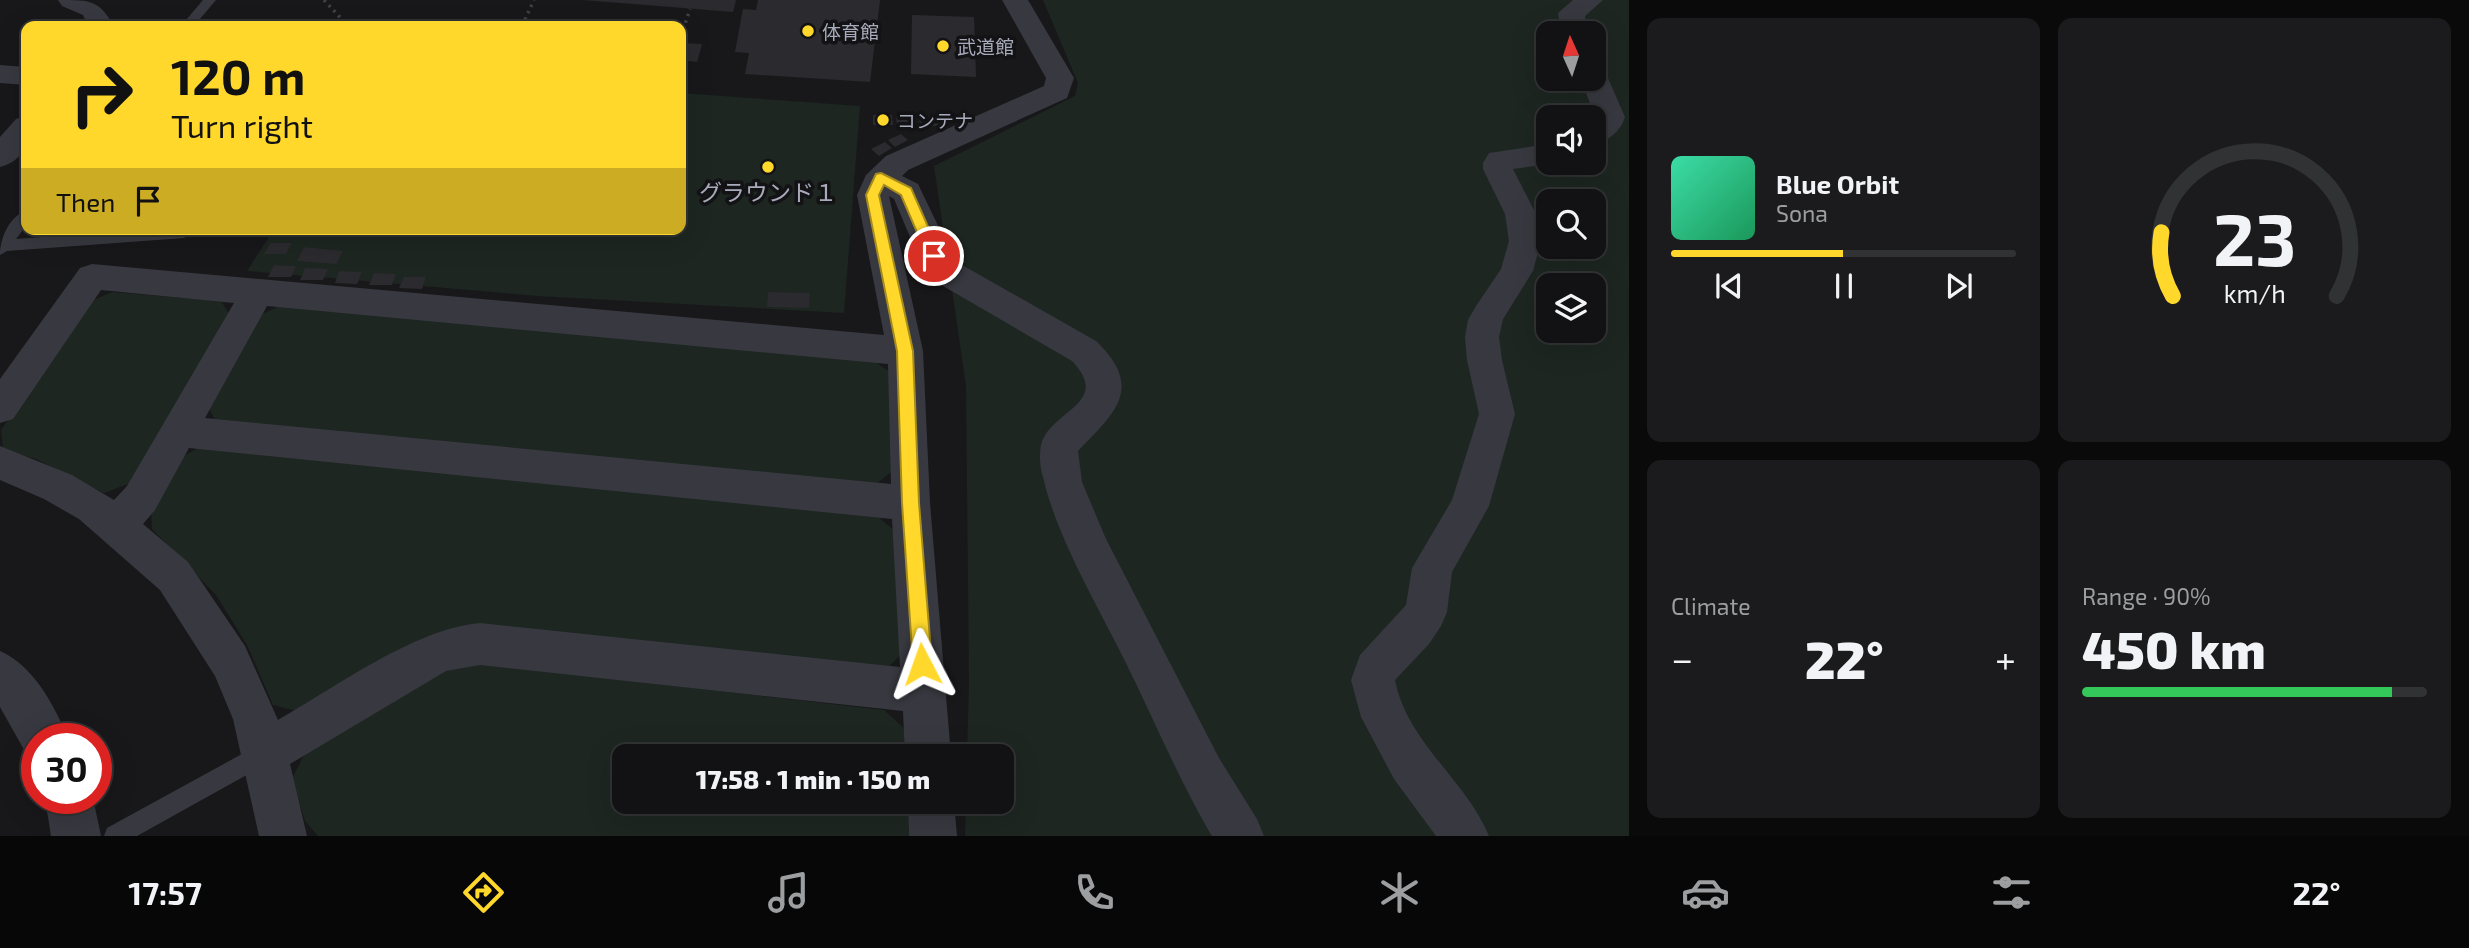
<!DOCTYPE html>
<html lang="en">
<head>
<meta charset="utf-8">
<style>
  :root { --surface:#121214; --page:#1b1b1d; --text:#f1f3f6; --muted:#9c9ea0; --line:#313234; --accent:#ffd82b }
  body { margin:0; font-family:"Exo 2","Noto Sans JP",sans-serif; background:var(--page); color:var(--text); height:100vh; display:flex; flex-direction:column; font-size:26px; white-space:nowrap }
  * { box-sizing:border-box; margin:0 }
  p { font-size:23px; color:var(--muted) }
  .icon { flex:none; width:38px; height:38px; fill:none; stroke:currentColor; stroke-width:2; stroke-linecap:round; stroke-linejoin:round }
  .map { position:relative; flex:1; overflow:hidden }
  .sheet { display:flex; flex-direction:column; gap:18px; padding:18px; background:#0a0a0b; width:840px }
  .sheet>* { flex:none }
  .hud { position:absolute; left:21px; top:21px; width:665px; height:214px; border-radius:14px; box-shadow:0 7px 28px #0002,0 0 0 2px var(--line); background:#ffd82b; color:#111; overflow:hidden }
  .needle { width:46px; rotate:357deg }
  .buttons { position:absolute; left:1536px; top:21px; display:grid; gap:14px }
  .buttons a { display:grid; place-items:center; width:70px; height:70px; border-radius:14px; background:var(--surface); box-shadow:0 7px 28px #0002,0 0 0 2px var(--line); font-size:35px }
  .speed { position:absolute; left:21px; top:723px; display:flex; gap:14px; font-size:35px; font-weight:700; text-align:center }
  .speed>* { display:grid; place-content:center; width:91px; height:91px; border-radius:50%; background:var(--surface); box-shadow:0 7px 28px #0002,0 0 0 2px var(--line); line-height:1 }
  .speed .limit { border:10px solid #d22; background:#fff; color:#111 }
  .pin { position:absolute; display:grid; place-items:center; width:60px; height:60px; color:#fff; margin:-30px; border:4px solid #fff; border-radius:50%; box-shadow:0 2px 7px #0007 }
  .me { position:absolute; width:77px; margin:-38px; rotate:356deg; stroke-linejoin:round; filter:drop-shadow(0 0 5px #0008) }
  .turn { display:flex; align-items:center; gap:24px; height:147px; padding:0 35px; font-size:32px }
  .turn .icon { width:91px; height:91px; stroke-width:2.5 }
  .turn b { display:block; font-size:49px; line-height:60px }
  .then { display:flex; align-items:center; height:66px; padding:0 35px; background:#0003; gap:14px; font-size:26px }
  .big { font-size:52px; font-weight:800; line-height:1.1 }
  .sheet .card { flex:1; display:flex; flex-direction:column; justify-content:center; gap:10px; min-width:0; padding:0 24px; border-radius:14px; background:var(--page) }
  .sheet .dial { align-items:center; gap:0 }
  .dial svg { height:182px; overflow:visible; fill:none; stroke:var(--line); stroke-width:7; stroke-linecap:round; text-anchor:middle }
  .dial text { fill:var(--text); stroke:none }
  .song { display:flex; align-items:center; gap:21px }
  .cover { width:84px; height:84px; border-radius:10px; background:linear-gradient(135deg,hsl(160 70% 55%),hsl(150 70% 35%)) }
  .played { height:7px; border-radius:4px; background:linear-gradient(90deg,var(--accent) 50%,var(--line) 50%) }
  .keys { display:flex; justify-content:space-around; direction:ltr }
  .heat { display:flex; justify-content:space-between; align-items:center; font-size:38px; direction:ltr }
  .charge { height:10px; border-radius:5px; background:linear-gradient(90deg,#34c759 90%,var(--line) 0) }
  .sheet .tiles { flex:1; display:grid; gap:18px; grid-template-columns:repeat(2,1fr) }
  .trip { position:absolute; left:612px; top:744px; width:402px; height:70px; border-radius:14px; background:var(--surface); box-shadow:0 7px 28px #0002,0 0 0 2px var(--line); font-weight:800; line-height:70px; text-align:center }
  .menu { display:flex; height:112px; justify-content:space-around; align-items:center; background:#070708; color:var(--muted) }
  .menu .icon { width:49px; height:49px }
  .menu .current { color:var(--accent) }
  .menu b { font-size:32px; color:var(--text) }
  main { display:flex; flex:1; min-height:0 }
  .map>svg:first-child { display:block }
  .green { fill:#1d2620; fill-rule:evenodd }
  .building { fill:#2b2a2e }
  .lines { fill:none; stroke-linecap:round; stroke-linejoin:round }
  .path { stroke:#3e3f47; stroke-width:3.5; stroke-dasharray:2.5 4.5; stroke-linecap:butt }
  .service { fill:#383840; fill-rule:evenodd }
  .minor { fill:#383840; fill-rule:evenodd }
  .tertiary { fill:#383840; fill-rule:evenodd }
  .route { fill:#ffd82b; stroke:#a68c1c; stroke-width:2 }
  .poi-dot { fill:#ffd82b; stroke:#131215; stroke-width:2.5 }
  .labels { text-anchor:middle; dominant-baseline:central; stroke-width:7; stroke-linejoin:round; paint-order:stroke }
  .far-poi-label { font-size:19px; fill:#a8abbb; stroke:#131215; text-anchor:start }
  .poi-label { font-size:23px; fill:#a8abbb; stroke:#131215 }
</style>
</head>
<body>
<main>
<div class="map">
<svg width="1629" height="836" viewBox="0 0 1629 836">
  <rect width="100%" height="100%" fill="#18181a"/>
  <g class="green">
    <path d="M 1043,0 L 1629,0 L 1629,836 L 965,836 L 966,802 L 1003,802 L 1003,756 L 967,756 L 969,681 L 966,386 L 934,166 L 1075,96 L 1078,83 ZM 1549,33 L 1594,33 L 1594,79 L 1549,79 ZM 1549,117 L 1594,117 L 1594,163 L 1549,163 ZM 1549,201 L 1594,201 L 1594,247 L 1549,247 ZM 1549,285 L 1594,285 L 1594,331 L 1549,331 Z"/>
    <polygon points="681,93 860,106 844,313 538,296 247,271 274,229 681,229"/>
    <polygon points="112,292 221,301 230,315 131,483 104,493 36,459 3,450 1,430 89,302"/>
    <polygon points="280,306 871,359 890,372 895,469 875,485 216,422 208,406 255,317"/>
    <polygon points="202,446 873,513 894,530 903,653 883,672 480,627 297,711 273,705 247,645 216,595 152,529 151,507 176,460"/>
    <polygon points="483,664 884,710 905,729 906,756 625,756 625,802 908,802 909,836 318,836 305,821 292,779 309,745 443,671"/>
  </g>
  <g class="building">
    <polygon points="583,0 736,0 733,12"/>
    <polygon points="758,0 880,0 870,82 745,74 749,53 735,52 743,9 756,10"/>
    <polygon points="912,15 974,17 976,77 911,74"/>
    <polygon points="681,43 702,44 697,62 681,60"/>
    <polygon points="873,115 892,115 893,125 873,125"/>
    <polygon points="896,116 916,116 916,125 897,125"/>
    <polygon points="919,116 942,116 943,126 920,126"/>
    <polygon points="901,134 908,140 895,147 888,140"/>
    <polygon points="885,142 892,148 879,156 871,149"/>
    <polygon points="270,243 292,243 286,254 264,254"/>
    <polygon points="304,247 343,251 336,264 297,261"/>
    <polygon points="274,265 296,266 291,277 268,277"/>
    <polygon points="305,268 328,269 323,280 300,280"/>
    <polygon points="339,271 362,272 357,284 335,283"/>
    <polygon points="374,273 396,274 392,285 369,285"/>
    <polygon points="404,277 426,277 422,289 399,288"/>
    <polygon points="768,292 810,293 809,308 767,307"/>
  </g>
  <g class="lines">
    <g class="path">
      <polyline points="324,0 348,26"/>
      <polyline points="395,26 406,26"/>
      <polyline points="522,26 534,0"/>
      <polyline points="681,36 690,9"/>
    </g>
    <g class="service">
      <polygon points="203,0 216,0 194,26 181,26"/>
      <path d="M 26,211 L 26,226 L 16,239 L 146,229 L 190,229 L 192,232 L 184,238 L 7,251 L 0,255 C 0,239 9,216 26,211 Z"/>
      <polygon points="262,743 270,746 273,754 270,762 137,836 104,836 107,828"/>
    </g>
    <g class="minor">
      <path d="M 58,0 C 91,0 99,0 114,26 L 88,26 L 83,15 L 62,6 Z"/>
      <path d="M 1002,0 L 1028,0 L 1074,78 L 1067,98 L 908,170 L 902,176 L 918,184 L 955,261 L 1096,341 C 1145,388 1115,413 1078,451 L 1082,482 L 1106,539 L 1219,758 L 1257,819 L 1264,836 L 1212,836 L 1210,833 C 1177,776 1152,715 1123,657 C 1096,603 1056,535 1043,477 C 1040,468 1039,455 1041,445 C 1050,410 1113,404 1072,361 L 931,279 L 918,256 L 894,199 L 889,196 L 923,351 L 930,503 L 951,756 L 905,756 L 903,711 L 480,665 L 446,671 L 290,764 L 307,836 L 259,836 L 233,719 L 215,676 L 160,590 L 79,519 L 44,499 L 0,480 L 0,446 L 72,475 L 114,500 L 127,486 L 234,303 L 101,290 L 13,419 L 0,423 L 0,379 L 80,268 L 92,264 L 884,335 L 857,195 L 866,175 L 886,156 L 1044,86 L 1046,78 ZM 267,306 L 888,364 L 891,484 L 205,418 ZM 189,448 L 892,519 L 900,667 L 480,623 C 414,629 336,687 278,720 L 245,646 L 188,562 L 143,524 L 155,510 Z"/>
      <polygon points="1573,0 1603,0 1585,16 1587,33 1561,33 1558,13"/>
      <polygon points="0,65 26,67 26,85 0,83"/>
      <path d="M 1594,66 L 1604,69 L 1625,117 C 1621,131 1608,141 1594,145 L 1595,117 L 1581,79 L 1594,79 Z"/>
      <path d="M 26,116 C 27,140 27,160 0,167 L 0,137 L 16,119 Z"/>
      <path d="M 1549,144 L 1549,163 L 1555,163 L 1513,169 L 1536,214 L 1541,241 L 1533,271 L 1503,319 L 1499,337 L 1502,360 L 1515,414 L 1489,506 L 1452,572 L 1447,612 L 1441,626 L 1429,644 L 1395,680 C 1407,742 1466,780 1489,836 L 1436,836 L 1394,779 L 1361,717 L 1351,680 L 1360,655 L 1406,605 L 1412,568 L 1452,500 L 1479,414 L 1467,360 L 1465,337 L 1468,320 L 1476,306 L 1501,269 L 1509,241 L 1505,214 L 1483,169 L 1483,163 L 1489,153 Z"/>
      <polygon points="908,802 954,802 957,836 909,836"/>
    </g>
    <g class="tertiary">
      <path d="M 0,651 C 34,666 54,705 68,738 L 37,738 L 37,759 L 27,755 L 0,707 Z"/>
      <polygon points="45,798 93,798 101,836 51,836"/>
    </g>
  </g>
  <polygon class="route" points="881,173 911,188 941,256 934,262 929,260 901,195 884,185 879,195 913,351 919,503 932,664 929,671 922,673 916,671 913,664 902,503 897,351 866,195 876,174"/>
  <g class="poi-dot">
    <circle cx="808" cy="31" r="7"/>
    <circle cx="943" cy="46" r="7"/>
    <circle cx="883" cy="120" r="7"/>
    <circle cx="768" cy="167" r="7"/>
  </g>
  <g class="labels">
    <g class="far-poi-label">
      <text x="822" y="31">体育館</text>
      <text x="957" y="46">武道館</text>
      <text x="897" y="120">コンテナ</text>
    </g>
    <g class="poi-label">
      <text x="768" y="192">グラウンド１</text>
    </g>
  </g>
</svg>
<div class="buttons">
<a><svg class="needle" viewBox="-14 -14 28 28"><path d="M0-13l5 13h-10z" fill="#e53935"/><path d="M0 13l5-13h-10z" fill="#9c9ea0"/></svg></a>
<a><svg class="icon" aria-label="sound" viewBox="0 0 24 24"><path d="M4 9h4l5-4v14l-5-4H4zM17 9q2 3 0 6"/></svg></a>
<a><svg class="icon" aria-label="search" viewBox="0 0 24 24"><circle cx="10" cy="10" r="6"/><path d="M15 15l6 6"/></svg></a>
<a><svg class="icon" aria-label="layers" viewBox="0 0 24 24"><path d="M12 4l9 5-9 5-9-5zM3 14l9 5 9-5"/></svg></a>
</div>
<div class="speed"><div class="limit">30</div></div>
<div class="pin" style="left:934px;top:256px;background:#d93025"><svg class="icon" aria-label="arrive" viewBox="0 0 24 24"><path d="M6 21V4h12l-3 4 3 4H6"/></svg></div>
<svg class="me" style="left:922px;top:664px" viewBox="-20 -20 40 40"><path d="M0-17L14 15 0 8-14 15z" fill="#ffd82b" stroke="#fff" stroke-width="4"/></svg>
<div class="trip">17:58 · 1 min · 150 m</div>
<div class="hud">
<div class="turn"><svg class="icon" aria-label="right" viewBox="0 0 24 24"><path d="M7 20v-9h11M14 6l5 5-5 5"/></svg><div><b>120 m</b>Turn right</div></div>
<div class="then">Then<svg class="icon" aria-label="arrive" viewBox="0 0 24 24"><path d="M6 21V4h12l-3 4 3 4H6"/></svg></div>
</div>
</div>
<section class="sheet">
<div class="tiles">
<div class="card">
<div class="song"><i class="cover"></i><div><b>Blue Orbit</b><p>Sona</p></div></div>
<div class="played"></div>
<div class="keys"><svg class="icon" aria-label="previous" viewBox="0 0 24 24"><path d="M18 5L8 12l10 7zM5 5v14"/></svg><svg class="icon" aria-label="pause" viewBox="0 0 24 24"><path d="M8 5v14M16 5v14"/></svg><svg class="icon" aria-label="next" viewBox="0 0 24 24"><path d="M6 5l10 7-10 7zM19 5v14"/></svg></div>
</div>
<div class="card dial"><svg viewBox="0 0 100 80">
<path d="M14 69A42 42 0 1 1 86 69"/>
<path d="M14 69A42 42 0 0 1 9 41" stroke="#ffd82b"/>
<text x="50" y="56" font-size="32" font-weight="700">23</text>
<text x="50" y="72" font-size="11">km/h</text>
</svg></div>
<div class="card"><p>Climate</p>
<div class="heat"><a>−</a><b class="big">22°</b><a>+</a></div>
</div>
<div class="card"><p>Range · 90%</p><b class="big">450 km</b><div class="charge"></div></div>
</div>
</section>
</main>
<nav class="menu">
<b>17:57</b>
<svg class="icon current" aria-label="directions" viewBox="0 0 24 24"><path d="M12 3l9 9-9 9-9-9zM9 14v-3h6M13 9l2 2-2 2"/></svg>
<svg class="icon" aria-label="music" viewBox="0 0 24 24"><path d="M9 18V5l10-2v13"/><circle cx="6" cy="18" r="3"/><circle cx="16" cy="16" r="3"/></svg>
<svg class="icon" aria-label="phone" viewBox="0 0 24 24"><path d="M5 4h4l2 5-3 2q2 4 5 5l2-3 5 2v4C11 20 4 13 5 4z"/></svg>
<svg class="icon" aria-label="climate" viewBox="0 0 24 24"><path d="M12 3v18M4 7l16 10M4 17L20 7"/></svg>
<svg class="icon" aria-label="car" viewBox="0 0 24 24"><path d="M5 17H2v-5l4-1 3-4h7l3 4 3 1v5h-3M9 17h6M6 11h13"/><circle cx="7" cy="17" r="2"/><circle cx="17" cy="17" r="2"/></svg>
<svg class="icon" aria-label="filters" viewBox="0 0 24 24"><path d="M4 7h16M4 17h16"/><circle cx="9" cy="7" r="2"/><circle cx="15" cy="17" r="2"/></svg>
<b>22°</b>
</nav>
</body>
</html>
